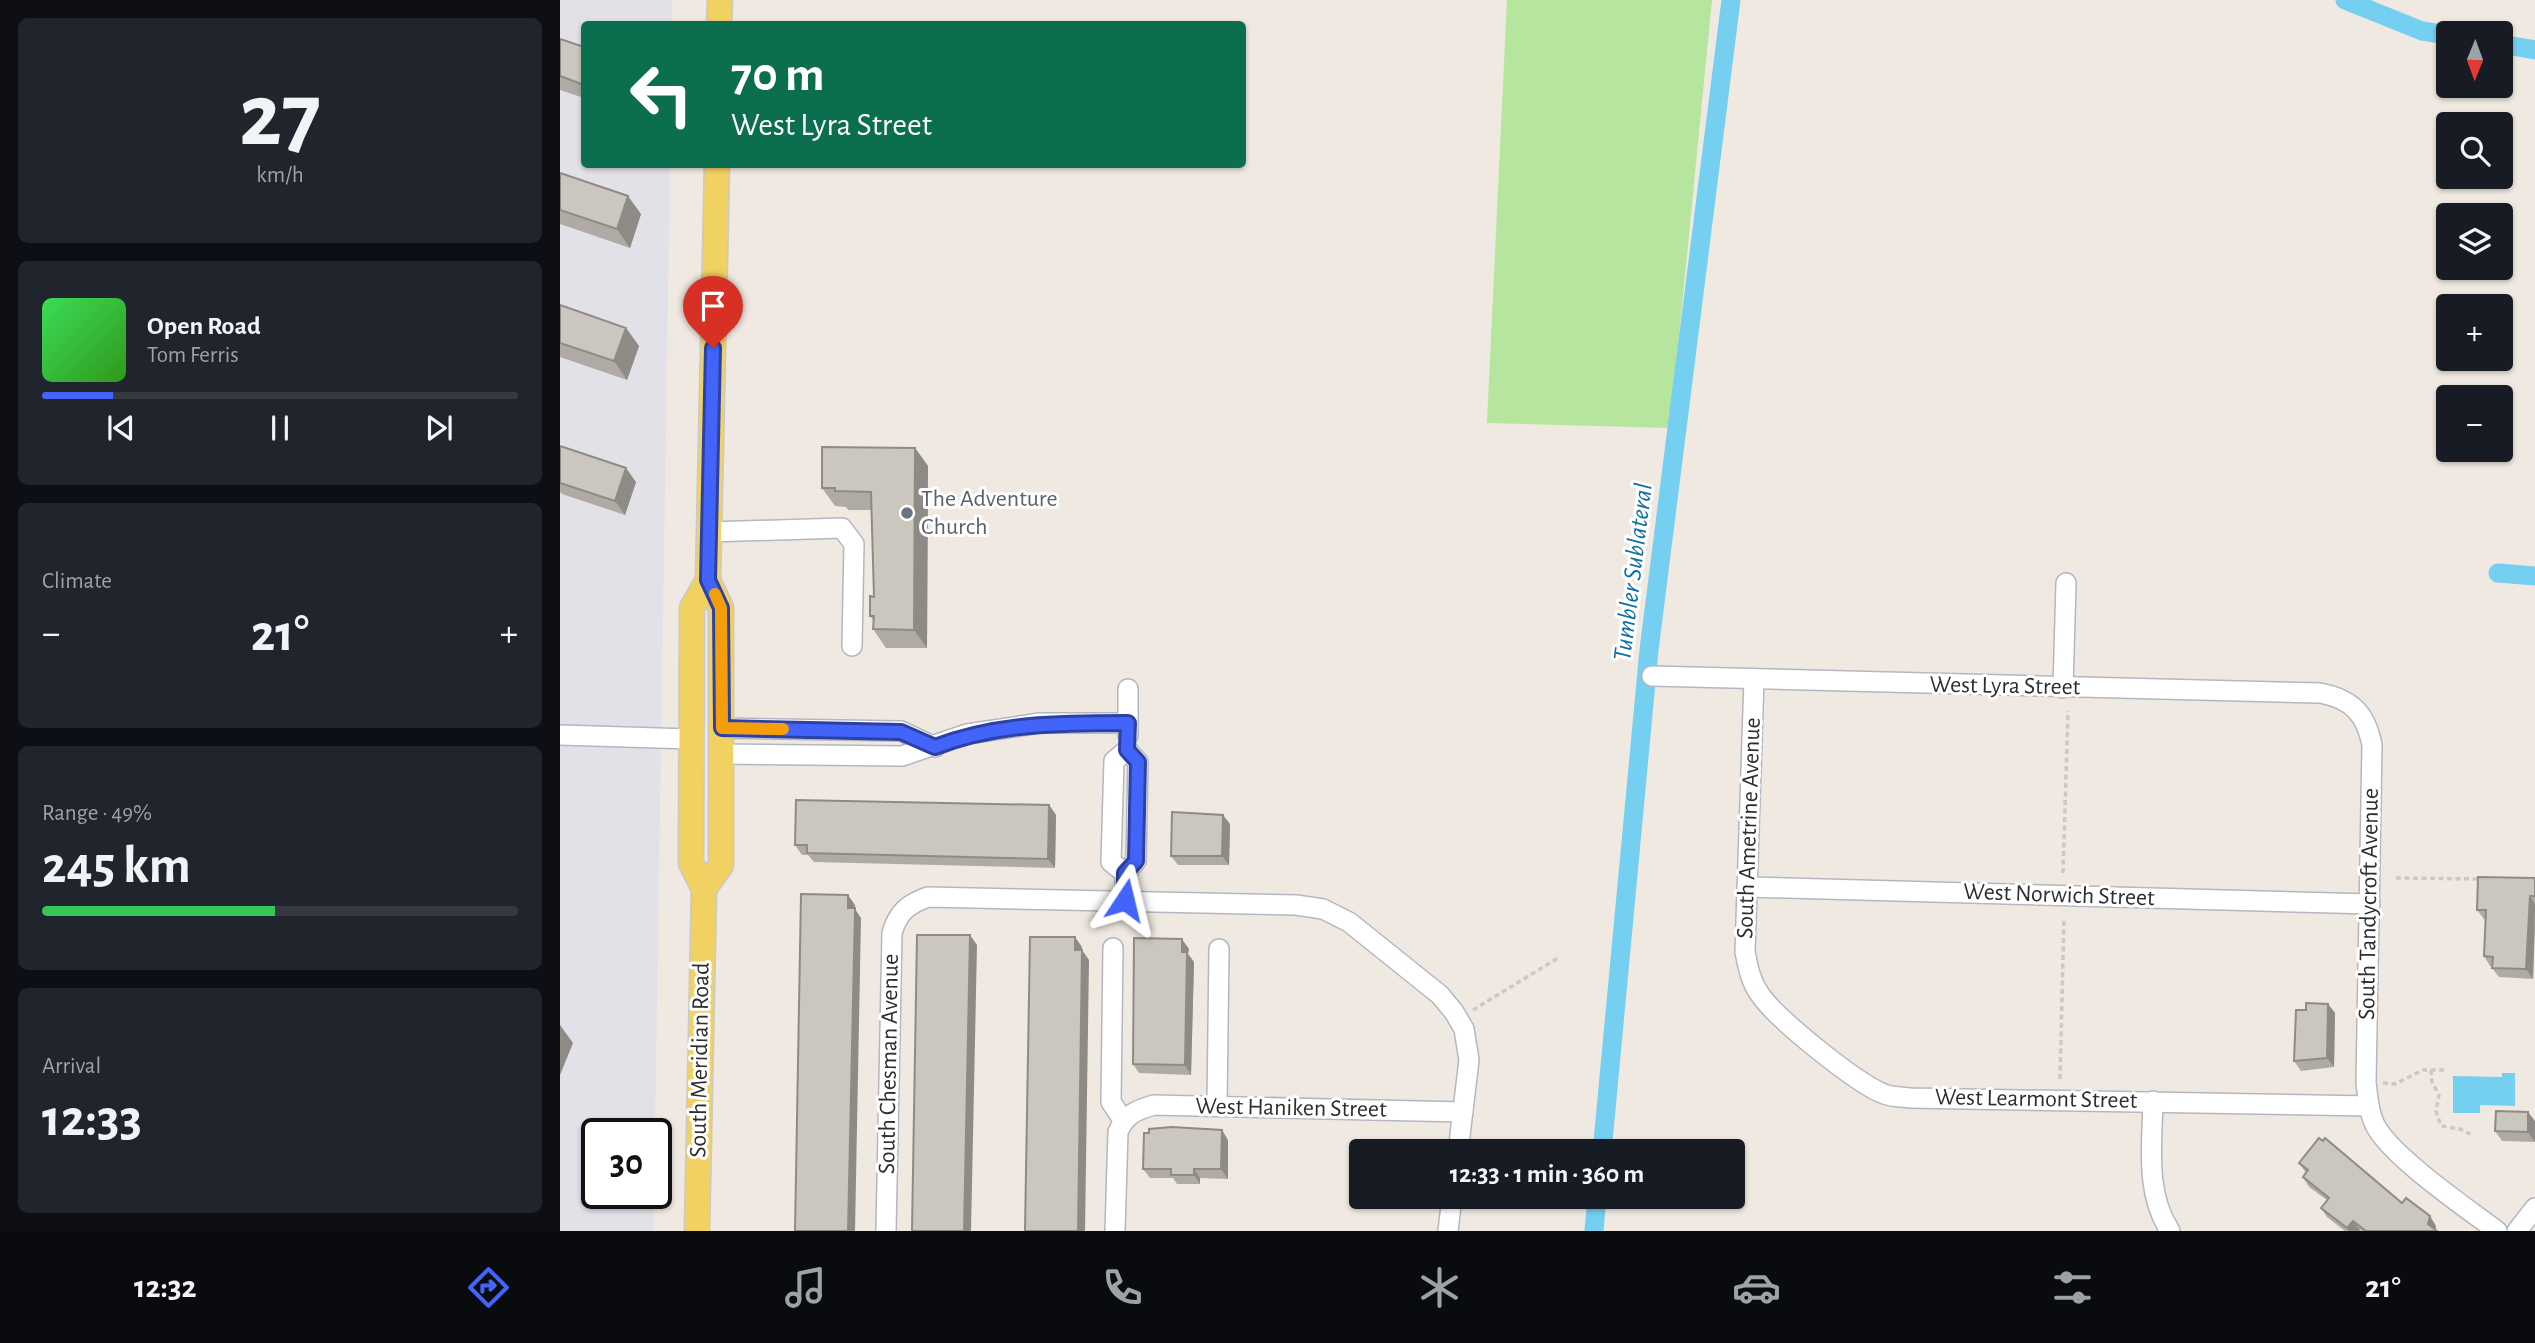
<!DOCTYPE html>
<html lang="en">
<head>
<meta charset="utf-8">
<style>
  :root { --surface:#171b24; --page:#20242c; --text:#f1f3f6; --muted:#9ea1a6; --line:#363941; --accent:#4264fb }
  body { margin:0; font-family:"Alegreya Sans",sans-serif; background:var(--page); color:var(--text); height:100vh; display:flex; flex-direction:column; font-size:26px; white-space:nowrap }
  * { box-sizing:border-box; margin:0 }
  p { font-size:23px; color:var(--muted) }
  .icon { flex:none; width:38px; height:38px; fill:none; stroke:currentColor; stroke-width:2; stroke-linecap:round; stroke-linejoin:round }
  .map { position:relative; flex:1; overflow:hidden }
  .side { display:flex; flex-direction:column; gap:18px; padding:18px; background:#0d0f14; width:560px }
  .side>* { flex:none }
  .top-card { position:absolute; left:21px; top:21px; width:665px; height:147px; border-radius:7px; box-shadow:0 2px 5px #0004; background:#0b6e4f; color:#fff; overflow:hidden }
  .needle { width:46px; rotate:181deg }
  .controls { position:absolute; left:1876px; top:21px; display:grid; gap:14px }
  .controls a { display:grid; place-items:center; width:77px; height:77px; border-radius:7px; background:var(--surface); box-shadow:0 2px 5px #0004; font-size:35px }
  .speed { position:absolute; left:21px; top:1118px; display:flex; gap:14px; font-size:35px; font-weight:700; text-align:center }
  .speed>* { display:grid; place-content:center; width:91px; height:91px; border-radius:50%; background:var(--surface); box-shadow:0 2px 5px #0004; line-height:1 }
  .speed .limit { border:4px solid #111; border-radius:10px; background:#fff; color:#111 }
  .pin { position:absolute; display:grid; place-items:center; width:60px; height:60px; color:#fff; margin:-72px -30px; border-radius:50% 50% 50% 0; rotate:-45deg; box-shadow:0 0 7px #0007 }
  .pin .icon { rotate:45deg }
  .me { position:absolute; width:77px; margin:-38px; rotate:10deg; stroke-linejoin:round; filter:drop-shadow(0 0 5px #0008) }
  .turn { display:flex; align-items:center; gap:24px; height:147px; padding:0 35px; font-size:32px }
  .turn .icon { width:91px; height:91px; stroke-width:2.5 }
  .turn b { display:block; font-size:49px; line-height:60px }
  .big { font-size:52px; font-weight:600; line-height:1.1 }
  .side .widget { flex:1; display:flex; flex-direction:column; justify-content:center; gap:10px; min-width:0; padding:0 24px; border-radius:10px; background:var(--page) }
  .side .dial { align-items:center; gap:0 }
  .dial b { font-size:91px; line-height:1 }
  .song { display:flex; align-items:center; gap:21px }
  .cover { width:84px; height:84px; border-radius:10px; background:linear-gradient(135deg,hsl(130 70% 55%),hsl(110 70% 35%)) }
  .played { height:7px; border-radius:4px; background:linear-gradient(90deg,var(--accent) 15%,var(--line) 15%) }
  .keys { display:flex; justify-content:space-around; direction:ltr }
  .heat { display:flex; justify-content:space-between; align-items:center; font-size:38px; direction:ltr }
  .charge { height:10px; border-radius:5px; background:linear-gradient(90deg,#34c759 49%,var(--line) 0) }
  .trip { position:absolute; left:789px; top:1139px; width:396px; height:70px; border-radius:7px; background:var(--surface); box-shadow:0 2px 5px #0004; font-weight:600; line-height:70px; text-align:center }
  .tab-bar { display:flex; height:112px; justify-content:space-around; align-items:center; background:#090b0e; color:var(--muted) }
  .tab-bar .icon { width:49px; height:49px }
  .tab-bar .current { color:var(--accent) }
  .tab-bar b { font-size:32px; color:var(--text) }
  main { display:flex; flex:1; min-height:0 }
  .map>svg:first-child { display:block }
  .industrial { fill:#e3e1e8 }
  .green { fill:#b6e59e }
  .water { fill:#75cff0 }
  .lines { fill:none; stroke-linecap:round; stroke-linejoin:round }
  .canal { stroke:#75cff0; stroke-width:19 }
  .minor-casing { stroke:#b4b7c1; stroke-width:22 }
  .major-casing { stroke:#c9c9c9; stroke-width:27 }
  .path { stroke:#c9c9c9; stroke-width:3.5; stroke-dasharray:5 3.5; stroke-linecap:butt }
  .minor { stroke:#fff; stroke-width:19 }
  .major { stroke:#f2d163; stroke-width:24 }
  .wall { fill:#afaba4 }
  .shaded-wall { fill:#8e8b86 }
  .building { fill:#cbc7bf; stroke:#8e8b86; stroke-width:2 }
  .route-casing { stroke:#2b41a3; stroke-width:18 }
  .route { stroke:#4264fb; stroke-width:12 }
  .slow { stroke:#f59e0b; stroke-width:12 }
  .worship-dot { fill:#6b7280; stroke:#fff; stroke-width:2.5 }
  .labels { text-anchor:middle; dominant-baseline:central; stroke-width:6; stroke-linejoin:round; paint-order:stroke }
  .worship-label { font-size:24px; fill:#5b616d; stroke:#fff; text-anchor:start }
  .street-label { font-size:24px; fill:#2e2e2e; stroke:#fff }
  .water-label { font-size:26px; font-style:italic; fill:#0d6fa3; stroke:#fff }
</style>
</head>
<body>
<main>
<section class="side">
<div class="widget dial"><b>27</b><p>km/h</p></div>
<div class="widget">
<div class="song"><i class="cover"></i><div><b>Open Road</b><p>Tom Ferris</p></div></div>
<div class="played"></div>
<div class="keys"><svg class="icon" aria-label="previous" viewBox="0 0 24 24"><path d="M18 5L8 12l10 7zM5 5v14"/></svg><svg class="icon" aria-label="pause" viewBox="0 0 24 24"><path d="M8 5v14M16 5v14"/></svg><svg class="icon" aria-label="next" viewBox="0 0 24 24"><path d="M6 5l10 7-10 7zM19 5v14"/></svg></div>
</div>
<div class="widget"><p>Climate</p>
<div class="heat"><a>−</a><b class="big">21°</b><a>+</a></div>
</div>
<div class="widget"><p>Range · 49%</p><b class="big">245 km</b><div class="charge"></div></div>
<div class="widget"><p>Arrival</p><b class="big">12:33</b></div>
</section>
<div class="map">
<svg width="1975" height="1231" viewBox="0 0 1975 1231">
  <rect width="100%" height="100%" fill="#efe9e1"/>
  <polygon class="industrial" points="0,0 112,0 112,24 24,24 24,164 110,165 95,1134 37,1134 37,1194 94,1194 93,1231 0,1231"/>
  <polygon class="green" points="947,0 1152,0 1110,428 927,423"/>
  <polygon class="water" points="1942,1073 1955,1073 1955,1106 1920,1105 1920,1113 1893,1113 1893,1076 1942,1077"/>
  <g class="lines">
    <g class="canal">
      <polyline points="1785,0 1862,31 1888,35"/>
      <polyline points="1941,44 1975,50"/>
      <polyline points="1938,573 1975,576"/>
      <polyline points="1042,1152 1089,650 1171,0"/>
      <polyline points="1034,1231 1037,1197"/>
    </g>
    <g class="minor-casing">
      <g id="minor">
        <polyline points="150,532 282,528 294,544 292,646"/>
        <path d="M 1092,676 L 1760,693 C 1792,699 1806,714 1812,745 L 1806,1083 C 1808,1098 1809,1117 1818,1130 C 1838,1161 1905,1207 1937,1231"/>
        <path d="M 1194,679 L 1185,952 C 1188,966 1190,980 1199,993 C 1215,1018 1296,1083 1324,1094 C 1331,1097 1342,1097 1350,1098 L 1809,1106"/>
        <polyline points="1503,688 1506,583"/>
        <polyline points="162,728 341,731 375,747"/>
        <polyline points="0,735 130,739"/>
        <polyline points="568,735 568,689"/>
        <polyline points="162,754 342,756 407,734 480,723 568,723"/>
        <polyline points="1188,887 1810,904"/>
        <polyline points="565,900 565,873 576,861 578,762 567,750 554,761 551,862 565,873"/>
        <polyline points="553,948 551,1102 563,1120"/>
        <path d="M 1593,1101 C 1592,1145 1585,1193 1610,1231"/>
        <polyline points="657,1106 659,949"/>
        <path d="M 326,1231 L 332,933 C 338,912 348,904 368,897 L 736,905 L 763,909 L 789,922 L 880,995 L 894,1012 L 904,1029 L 909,1060 L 898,1152"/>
        <path d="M 555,1231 L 558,1132 C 565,1115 576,1110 594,1105 L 903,1112"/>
        <polyline points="888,1231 892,1197"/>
        <polyline points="1957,1231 1975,1208"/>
      </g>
    </g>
    <g class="major-casing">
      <g id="major">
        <polyline points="159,24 160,0"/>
        <polyline points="144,889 161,865 161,608 148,580 157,164"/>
        <polyline points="137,1231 144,889 131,863 132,608 148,580"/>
      </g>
    </g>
    <g class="path">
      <polyline points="1503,873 1508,711"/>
      <polyline points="1836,878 1921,879"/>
      <polyline points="913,1010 998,958"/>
      <polyline points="1871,1070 1872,1082 1879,1095 1876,1111 1881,1126 1900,1129 1912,1135"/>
      <polyline points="1500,1079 1504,918"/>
      <polyline points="1823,1083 1835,1084 1863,1070 1884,1070"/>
    </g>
    <use href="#minor" class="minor"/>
    <use href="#major" class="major"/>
  </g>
  <g class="wall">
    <polygon points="0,39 24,47 24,98 0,90"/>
    <polygon points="0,173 81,214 70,248 0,224"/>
    <polygon points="0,305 66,328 79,346 67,380 0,357"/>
    <polygon points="0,446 76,482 65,515 2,494 0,492"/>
    <polygon points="355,448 368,466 367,648 326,648 313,629 314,621 310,616 314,597 311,510 288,510 286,507 275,506 262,488"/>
    <polygon points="489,805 496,815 495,868 254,862 248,855 242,855 235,845"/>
    <polygon points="670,824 669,865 618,865 611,856"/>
    <polygon points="1975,878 1975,930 1973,979 1939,977 1932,968 1933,966 1930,966 1924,956 1926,919 1924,919 1917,910"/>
    <polygon points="629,949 628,954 634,962 631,1075 579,1073 573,1064"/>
    <polygon points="1768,1004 1775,1013 1774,1067 1741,1071 1734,1061 1746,1010"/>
    <polygon points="1968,1112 1975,1142 1942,1141 1935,1131"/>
    <polygon points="668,1140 668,1179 640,1178 640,1184 617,1184 613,1178 590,1178 583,1169"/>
    <polygon points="1739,1163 1842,1203 1876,1226 1875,1230 1877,1231 1801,1231 1800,1230 1799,1231 1785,1231 1767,1217 1761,1208 1767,1200 1749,1187 1743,1177 1746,1173"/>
  </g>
  <g class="shaded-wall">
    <polygon points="68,196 81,214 70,248 57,229"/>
    <polygon points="66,328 79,346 67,380 54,361"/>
    <polygon points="355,448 368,466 367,648 354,630"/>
    <polygon points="66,468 76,482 65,515 55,501"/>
    <polygon points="489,805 496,815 495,868 488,859"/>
    <polygon points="663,815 670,824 669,865 662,856"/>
    <polygon points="288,895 295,905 295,909 301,918 295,1231 288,1231"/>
    <polygon points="1970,896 1975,904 1973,979 1966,969"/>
    <polygon points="410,935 417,945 411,1231 404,1231"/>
    <polygon points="515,937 522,947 521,959 515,950"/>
    <polygon points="622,939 629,949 628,954 634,962 631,1075 625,1065"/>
    <polygon points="522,950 529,960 525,1231 518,1231"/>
    <polygon points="1768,1004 1775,1013 1774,1067 1767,1058"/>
    <polygon points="0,1025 13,1043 0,1075"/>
    <polygon points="1968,1112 1975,1121 1975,1142 1968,1132"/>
    <polygon points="662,1130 668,1140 668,1179 661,1169"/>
    <polygon points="634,1169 640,1178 640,1184 634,1175"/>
    <polygon points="1870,1216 1876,1226 1875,1231 1868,1224"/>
    <polygon points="1793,1221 1800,1230 1799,1231 1789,1231 1787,1228"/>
  </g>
  <g class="building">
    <polygon points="0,39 24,47 24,85 0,76"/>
    <polygon points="0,173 68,196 57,229 0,210"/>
    <polygon points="0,305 66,328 54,361 0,343"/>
    <polygon points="0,446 66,468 55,501 0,483"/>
    <polygon points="262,447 355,448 354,630 313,629 314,616 310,616 310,596 314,597 311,492 275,491 275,488 262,488"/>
    <polygon points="236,800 489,805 488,859 247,853 247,845 235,845"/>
    <polygon points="612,812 663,815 662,856 611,856"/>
    <polygon points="1918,877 1975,878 1975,896 1970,896 1966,969 1932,968 1933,957 1924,956 1926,910 1917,910"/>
    <polygon points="241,894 288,895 288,908 295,908 288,1231 235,1231"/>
    <polygon points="357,935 410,935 404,1231 352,1231"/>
    <polygon points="470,937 515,937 515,950 522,950 518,1231 465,1231"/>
    <polygon points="574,938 622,939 622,952 627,952 625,1065 573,1064"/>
    <polygon points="1746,1003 1768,1004 1767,1058 1734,1061 1736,1010 1746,1010"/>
    <polygon points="1936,1111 1968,1112 1968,1132 1935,1131"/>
    <polygon points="612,1127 662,1130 661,1169 634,1169 634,1175 611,1175 611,1169 583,1169 584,1133 589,1133 589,1129"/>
    <polygon points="1759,1138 1763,1141 1765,1138 1842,1203 1846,1198 1870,1216 1868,1224 1877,1231 1806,1231 1793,1221 1787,1228 1761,1208 1769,1198 1743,1177 1748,1170 1739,1163"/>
  </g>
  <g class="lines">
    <g class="route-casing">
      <path id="route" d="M 153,348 L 148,580 L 161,608 L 162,728 L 341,732 L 375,747 C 437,723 502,723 568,723 L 567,750 L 578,762 L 576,861 L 565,873 L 565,900"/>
    </g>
    <use href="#route" class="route"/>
    <polyline class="slow" points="155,594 161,608 162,728 223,729"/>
  </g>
  <circle class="worship-dot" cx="347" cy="513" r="7"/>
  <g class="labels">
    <g class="worship-label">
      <text x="361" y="499">The Adventure<tspan x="361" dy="28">Church</tspan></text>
    </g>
    <g class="street-label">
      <text transform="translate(1445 686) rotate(1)">West Lyra Street</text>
      <text transform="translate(1189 828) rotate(-88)">South Ametrine Avenue</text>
      <text transform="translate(1499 895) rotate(2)">West Norwich Street</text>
      <text transform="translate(1809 904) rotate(-89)">South Tandycroft Avenue</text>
      <text transform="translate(140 1060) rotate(-89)">South Meridian Road</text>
      <text transform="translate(329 1064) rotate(-89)">South Chesman Avenue</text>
      <text transform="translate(1476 1099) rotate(1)">West Learmont Street</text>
      <text transform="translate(731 1108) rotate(1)">West Haniken Street</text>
    </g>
    <g class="water-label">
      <text transform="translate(1073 572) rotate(-83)">Tumbler Sublateral</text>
    </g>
  </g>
</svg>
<div class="controls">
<a><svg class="needle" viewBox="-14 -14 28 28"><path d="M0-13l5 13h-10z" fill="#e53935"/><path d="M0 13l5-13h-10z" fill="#9ea1a6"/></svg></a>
<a><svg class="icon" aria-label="search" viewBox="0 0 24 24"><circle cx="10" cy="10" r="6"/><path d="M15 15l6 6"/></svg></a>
<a><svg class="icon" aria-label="layers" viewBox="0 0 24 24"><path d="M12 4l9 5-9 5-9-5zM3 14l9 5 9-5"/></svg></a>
<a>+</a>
<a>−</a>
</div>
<div class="speed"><div class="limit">30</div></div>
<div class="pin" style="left:153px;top:348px;background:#d93025"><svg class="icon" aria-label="arrive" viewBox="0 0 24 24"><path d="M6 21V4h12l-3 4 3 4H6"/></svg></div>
<svg class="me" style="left:565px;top:900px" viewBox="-20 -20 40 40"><path d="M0-17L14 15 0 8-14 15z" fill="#4264fb" stroke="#fff" stroke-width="4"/></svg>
<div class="trip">12:33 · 1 min · 360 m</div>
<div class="top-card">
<div class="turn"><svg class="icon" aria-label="left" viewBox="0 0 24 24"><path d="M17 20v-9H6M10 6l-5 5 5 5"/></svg><div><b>70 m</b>West Lyra Street</div></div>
</div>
</div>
</main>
<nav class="tab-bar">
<b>12:32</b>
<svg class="icon current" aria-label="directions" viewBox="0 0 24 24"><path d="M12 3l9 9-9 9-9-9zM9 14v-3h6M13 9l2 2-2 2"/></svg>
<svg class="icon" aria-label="music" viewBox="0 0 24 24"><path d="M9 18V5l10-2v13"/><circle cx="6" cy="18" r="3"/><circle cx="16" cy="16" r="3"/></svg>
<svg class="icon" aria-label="phone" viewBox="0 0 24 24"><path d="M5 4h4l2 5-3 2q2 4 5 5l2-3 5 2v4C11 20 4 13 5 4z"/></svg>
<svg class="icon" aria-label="climate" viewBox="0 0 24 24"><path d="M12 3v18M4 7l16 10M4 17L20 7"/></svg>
<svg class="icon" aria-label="car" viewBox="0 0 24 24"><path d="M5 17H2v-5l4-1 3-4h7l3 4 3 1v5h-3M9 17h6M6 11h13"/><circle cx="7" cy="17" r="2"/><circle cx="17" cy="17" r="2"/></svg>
<svg class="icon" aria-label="filters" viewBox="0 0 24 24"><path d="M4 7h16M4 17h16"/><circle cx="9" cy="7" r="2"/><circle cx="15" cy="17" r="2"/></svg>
<b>21°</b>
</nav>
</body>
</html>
